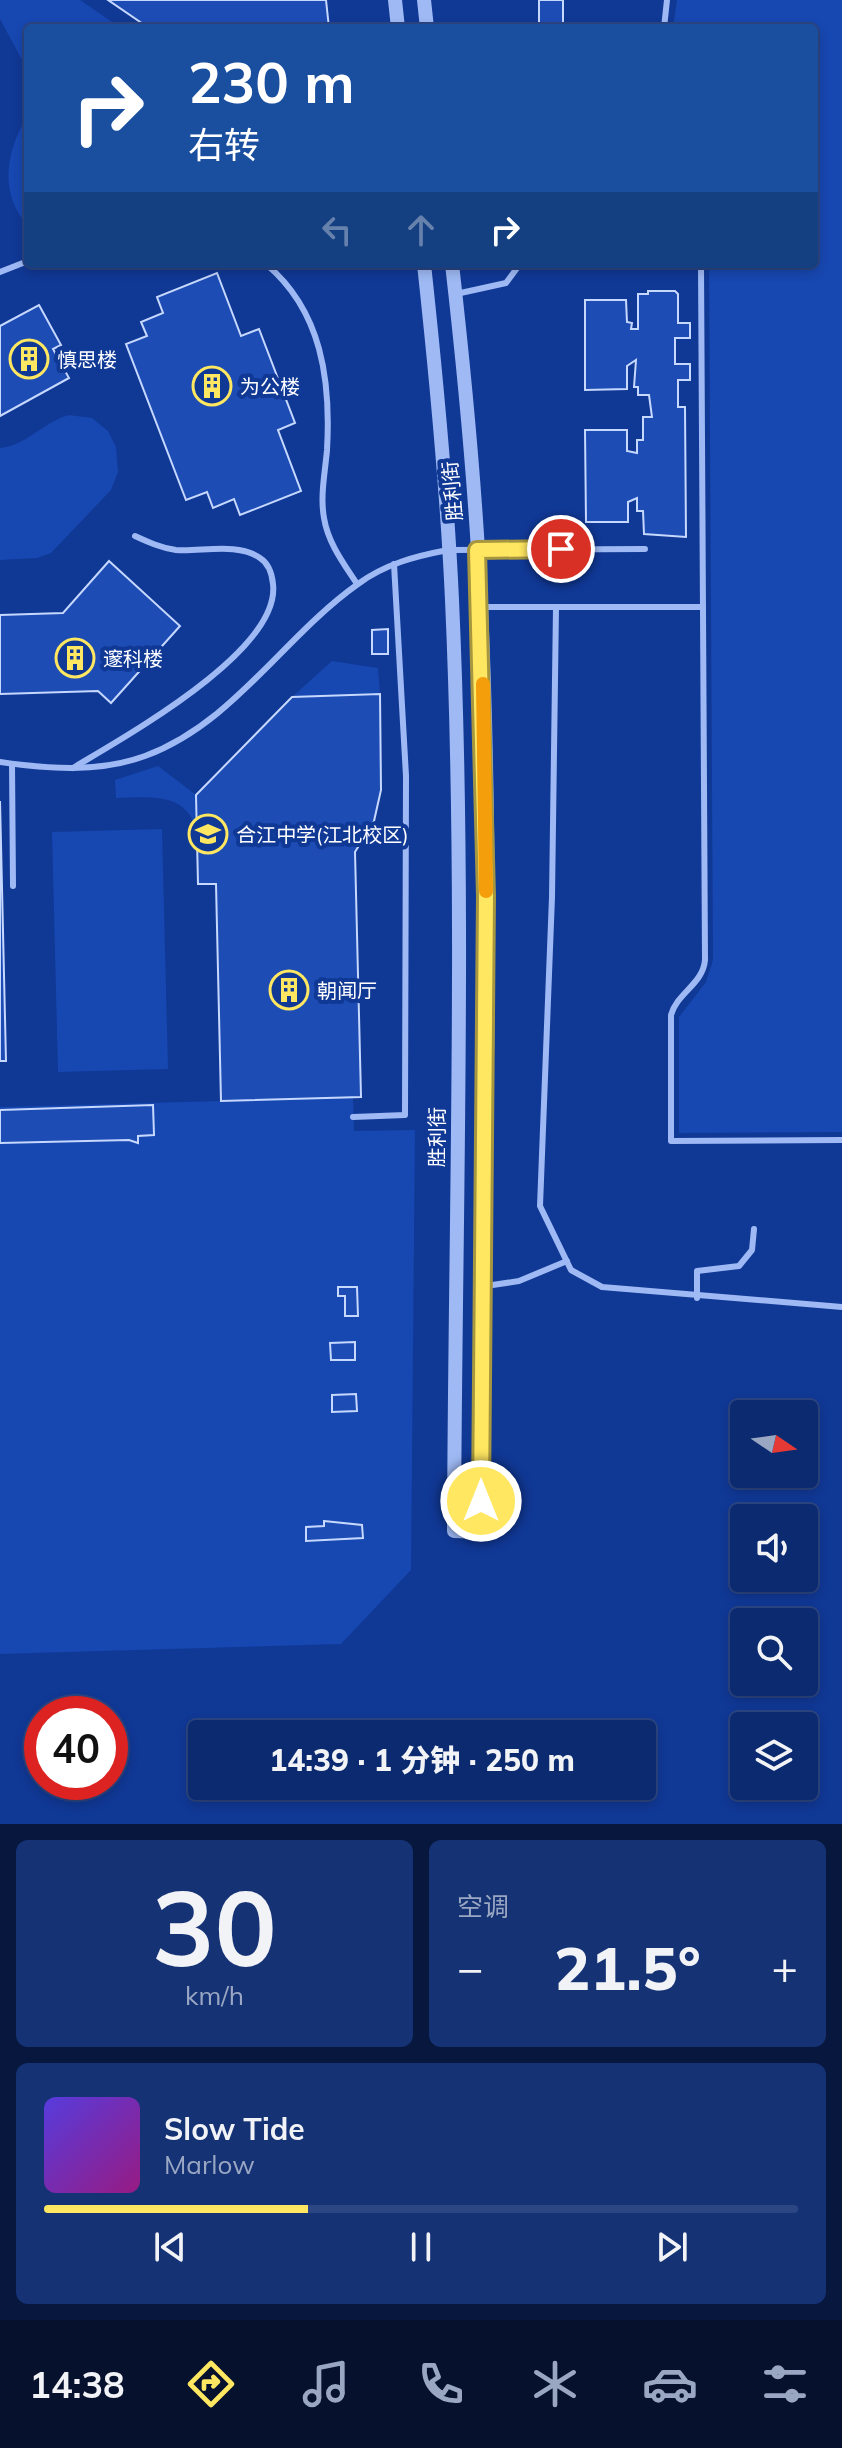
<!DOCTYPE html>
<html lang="zh">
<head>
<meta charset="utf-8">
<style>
  :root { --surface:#0c2a70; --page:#153275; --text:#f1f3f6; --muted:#9aa7c3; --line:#2c4683; --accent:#ffe761 }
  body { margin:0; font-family:Mulish,"Noto Sans SC",sans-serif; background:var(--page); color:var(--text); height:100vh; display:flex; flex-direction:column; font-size:30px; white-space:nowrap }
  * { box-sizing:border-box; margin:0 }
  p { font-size:26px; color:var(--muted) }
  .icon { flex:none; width:44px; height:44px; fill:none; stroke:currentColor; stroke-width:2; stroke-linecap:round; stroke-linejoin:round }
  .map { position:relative; height:1824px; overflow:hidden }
  .sheet { display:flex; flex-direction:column; gap:16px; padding:16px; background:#07173e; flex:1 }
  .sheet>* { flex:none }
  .guide { position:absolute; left:24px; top:24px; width:794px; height:244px; border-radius:8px; box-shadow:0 4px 12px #0003,0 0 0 2px var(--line); background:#1a4fa0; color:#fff; overflow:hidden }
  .needle { width:52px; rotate:103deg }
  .tools { position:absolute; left:730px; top:1400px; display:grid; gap:16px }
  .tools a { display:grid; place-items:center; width:88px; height:88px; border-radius:8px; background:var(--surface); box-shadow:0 4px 12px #0003,0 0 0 2px var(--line); font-size:40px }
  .speed { position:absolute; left:24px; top:1696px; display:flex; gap:16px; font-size:40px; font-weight:700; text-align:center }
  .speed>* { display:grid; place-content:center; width:104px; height:104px; border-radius:50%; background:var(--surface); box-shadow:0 4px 12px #0003,0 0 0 2px var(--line); line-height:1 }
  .speed .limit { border:12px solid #d22; background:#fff; color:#111 }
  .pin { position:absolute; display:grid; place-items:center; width:68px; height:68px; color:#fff; margin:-34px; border:4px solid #fff; border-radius:50%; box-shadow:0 2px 8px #0007 }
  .me { position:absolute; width:88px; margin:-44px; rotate:0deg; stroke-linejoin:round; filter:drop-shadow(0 0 6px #0008) }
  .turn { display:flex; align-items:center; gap:28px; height:168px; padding:0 32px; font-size:36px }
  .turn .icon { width:104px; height:104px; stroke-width:2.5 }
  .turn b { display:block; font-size:56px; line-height:68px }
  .lanes { display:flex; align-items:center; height:76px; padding:0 32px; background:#0003; justify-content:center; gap:40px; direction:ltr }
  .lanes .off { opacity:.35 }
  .big { font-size:60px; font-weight:800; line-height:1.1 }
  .sheet .widget { flex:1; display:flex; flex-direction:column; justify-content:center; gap:12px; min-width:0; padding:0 28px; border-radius:12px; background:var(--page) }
  .sheet .dial { align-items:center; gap:0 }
  .dial b { font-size:104px; line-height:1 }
  .song { display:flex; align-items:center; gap:24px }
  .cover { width:96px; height:96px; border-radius:12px; background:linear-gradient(135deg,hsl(250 70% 55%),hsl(310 70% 35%)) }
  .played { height:8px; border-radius:4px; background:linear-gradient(90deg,var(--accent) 35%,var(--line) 35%) }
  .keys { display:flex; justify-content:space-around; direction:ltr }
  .heat { display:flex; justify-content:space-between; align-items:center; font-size:44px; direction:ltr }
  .sheet .tiles { flex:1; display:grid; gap:16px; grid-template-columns:1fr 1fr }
  .widget:last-child { grid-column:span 2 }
  .trip { position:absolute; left:188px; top:1720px; width:468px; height:80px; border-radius:8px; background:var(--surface); box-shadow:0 4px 12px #0003,0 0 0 2px var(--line); font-weight:800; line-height:80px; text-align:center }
  .menu { display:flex; height:128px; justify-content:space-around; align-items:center; background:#05112d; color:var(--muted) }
  .menu .icon { width:56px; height:56px }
  .menu .selected { color:var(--accent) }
  .menu b { font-size:36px; color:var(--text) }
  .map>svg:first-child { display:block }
  .green { fill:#1747b0 }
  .building { fill:#1d4cb5; stroke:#c6d8fe; stroke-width:2 }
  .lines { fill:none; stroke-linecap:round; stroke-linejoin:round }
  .service { stroke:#9eb9f4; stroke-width:6 }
  .tertiary { stroke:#9eb9f4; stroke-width:14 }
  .route-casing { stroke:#a6963f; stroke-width:20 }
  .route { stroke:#ffe761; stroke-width:14 }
  .slow { stroke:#f59e0b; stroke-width:14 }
  .labels { text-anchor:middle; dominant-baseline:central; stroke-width:8; stroke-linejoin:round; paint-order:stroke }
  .poi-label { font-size:20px; fill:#fff; stroke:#103895; text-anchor:start }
  .street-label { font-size:20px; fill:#fff; stroke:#103895 }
</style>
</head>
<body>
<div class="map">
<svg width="842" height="1824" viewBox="0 0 842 1824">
  <rect width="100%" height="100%" fill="#103895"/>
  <g class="green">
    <polygon points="0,0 80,0 121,28 28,28 28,71 0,19"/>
    <polygon points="677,0 842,0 842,1132 679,1133 679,1017 706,982 713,960 709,264 814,264 814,28 673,28"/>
    <path d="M 28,115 L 28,226 C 0,195 4,154 28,115 Z"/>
    <path d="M 69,415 L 92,418 L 108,431 L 116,447 L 118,472 L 111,490 L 51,553 L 37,558 L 0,560 L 0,448 C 28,445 43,422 69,415 Z"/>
    <polygon points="332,661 378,668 380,694 292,697"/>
    <path d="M 158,766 L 196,795 L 197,835 C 190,791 150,797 116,798 L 115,780 Z"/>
    <polygon points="162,829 168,1069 58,1072 52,832"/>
    <polygon points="356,880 361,1097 353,1097 354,1131 415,1130 411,1570 341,1644 0,1654 0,1107 221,1101 216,884"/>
  </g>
  <g class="building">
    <polygon points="108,0 326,0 329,28 149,28"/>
    <rect x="539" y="0" width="24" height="28"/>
    <polygon points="217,273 241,336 259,329 295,423 278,430 301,491 240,515 234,499 213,508 207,492 186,500 126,344 147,336 141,322 163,313 157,297"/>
    <polygon points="648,291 675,291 678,294 678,323 690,323 690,338 675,338 675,364 690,364 690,380 678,380 678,407 685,407 686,537 644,534 643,511 637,511 637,498 628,502 628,522 586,522 585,430 627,430 627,451 637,453 637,440 643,440 643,417 652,417 649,395 638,395 638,387 634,387 636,360 627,366 627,389 585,390 585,300 626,300 627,322 632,323 631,329 638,329 638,294 648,294"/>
    <polygon points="39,305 61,345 53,349 69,378 0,416 0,326"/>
    <polygon points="109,561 180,626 111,703 98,691 0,694 0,615 63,613"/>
    <polygon points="388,629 388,654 372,654 372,630"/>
    <polygon points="380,694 381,790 374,821 355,852 361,1097 221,1101 216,884 198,884 196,795 292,697"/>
    <polygon points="0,801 6,1061 0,1061"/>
    <polygon points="153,1105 154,1135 138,1136 138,1143 129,1140 0,1143 0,1110"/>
    <polygon points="338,1287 357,1287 358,1316 345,1316 345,1296 338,1296"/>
    <polygon points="355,1342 355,1360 331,1360 330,1343"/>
    <polygon points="356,1394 357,1411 332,1412 332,1395"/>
    <polygon points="324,1521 362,1525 363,1538 306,1541 306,1527 324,1526"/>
  </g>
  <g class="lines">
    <g class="service">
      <polyline points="664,28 667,0"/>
      <path d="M 266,264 C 322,311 331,381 327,450 C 325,473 320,496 324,518 C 328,543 344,564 357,584"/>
      <path d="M 701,264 L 705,960 C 703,984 677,993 671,1015 L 671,1141 L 842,1140"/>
      <polyline points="0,272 28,261"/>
      <polyline points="456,294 506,283 520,264"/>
      <polyline points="482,607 703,607"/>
      <polyline points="556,607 552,897 540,1206 571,1270 602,1287 842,1307"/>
      <path d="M 0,762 C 48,769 98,773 145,756 C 234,723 283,637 358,584 C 385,564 416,556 448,550 L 645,549"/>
      <polyline points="12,764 13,886"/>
      <path d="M 73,768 C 124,737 281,651 273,584 C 272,574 268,563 260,558 C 238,542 201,552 176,550 C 161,548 148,542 135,536"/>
      <polyline points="353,1117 405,1115 406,776 394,564"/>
      <polyline points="486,1286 519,1281 567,1261"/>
      <polyline points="697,1298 697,1271 739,1266 752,1250 754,1229"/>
    </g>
    <g class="tertiary">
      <polyline points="395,0 398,28"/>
      <polyline points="424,0 427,28"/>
      <path d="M 424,264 C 436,375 447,488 452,600 C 466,910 455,1221 454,1531 L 481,1532 C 483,1224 495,915 481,607 C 476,493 465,378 452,264"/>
    </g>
  </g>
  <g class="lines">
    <g class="route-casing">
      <polyline id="route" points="481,1501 486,896 477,550 561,549"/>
    </g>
    <use href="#route" class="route"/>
    <polyline class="slow" points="483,684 486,891"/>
  </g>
  <defs>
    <g id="building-ring" transform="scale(2)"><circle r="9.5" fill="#103895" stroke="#ffe761" stroke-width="1.5"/><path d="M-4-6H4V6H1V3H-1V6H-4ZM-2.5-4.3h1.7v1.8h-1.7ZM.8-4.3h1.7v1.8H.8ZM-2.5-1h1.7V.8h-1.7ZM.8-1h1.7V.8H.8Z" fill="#ffe761"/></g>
    <g id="school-ring" transform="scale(2)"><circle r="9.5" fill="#103895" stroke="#ffe761" stroke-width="1.5"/><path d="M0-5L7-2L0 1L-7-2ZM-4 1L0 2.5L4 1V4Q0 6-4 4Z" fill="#ffe761"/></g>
  </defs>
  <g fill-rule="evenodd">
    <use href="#building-ring" x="29" y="359"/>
    <use href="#building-ring" x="212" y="386"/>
    <use href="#building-ring" x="75" y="658"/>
    <use href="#school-ring" x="208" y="834"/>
    <use href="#building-ring" x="289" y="990"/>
  </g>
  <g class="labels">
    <g class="poi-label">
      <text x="57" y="359">慎思楼</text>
      <text x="240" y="386">为公楼</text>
      <text x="103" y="658">邃科楼</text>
      <text x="236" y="834">合江中学(江北校区)</text>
      <text x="317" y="990">朝闻厅</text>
    </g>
    <g class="street-label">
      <text transform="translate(452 491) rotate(-95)">胜利街</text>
      <text transform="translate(436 1137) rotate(-90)">胜利街</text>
    </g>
  </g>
</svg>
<div class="tools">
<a><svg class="needle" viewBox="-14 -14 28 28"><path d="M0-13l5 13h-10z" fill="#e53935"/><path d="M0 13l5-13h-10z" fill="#9aa7c3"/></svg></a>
<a><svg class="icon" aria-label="sound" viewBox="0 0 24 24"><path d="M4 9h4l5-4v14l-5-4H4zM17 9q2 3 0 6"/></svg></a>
<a><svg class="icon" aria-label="search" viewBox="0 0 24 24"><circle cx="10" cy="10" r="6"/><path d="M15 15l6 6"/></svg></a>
<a><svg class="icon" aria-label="layers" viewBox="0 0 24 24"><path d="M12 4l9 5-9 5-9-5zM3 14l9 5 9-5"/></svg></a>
</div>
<div class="speed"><div class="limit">40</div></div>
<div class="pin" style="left:561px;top:549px;background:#d93025"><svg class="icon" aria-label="arrive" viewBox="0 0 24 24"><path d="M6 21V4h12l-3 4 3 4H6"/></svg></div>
<svg class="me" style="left:481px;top:1501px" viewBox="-20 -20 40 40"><circle r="17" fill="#ffe761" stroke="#fff" stroke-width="3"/><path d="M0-11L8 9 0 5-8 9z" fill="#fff"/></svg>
<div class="trip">14:39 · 1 分钟 · 250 m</div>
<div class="guide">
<div class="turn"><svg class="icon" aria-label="right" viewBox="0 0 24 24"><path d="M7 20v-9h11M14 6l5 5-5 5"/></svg><div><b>230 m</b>右转</div></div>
<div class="lanes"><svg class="icon off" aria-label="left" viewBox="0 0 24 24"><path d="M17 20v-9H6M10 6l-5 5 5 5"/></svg><svg class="icon off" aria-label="ahead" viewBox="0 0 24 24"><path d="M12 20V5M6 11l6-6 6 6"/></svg><svg class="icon" aria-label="right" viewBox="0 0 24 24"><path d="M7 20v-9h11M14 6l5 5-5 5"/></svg></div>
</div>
</div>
<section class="sheet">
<div class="tiles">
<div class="widget dial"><b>30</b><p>km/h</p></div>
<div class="widget"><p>空调</p>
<div class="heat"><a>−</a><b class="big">21.5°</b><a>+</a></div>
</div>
<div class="widget">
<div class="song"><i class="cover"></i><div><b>Slow Tide</b><p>Marlow</p></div></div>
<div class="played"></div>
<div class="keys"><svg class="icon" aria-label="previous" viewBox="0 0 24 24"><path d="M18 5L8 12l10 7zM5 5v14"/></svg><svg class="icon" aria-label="pause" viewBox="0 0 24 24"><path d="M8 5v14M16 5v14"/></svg><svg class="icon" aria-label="next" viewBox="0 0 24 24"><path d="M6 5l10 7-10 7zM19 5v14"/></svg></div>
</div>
</div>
</section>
<nav class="menu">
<b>14:38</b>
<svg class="icon selected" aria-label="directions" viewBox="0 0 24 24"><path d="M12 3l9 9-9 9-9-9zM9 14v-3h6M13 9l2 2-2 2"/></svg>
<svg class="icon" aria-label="music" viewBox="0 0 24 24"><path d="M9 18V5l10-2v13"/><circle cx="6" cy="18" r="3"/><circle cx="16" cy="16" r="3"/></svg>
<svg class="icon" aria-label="phone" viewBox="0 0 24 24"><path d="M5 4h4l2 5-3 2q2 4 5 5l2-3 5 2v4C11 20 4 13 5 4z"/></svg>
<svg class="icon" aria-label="climate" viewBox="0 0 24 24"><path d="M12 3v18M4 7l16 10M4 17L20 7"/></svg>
<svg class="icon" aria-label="car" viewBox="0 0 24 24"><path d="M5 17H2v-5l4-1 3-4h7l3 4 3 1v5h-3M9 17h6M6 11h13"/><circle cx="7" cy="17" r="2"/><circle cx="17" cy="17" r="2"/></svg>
<svg class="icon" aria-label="filters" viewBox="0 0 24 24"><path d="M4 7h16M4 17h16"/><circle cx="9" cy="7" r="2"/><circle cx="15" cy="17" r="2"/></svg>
</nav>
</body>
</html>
